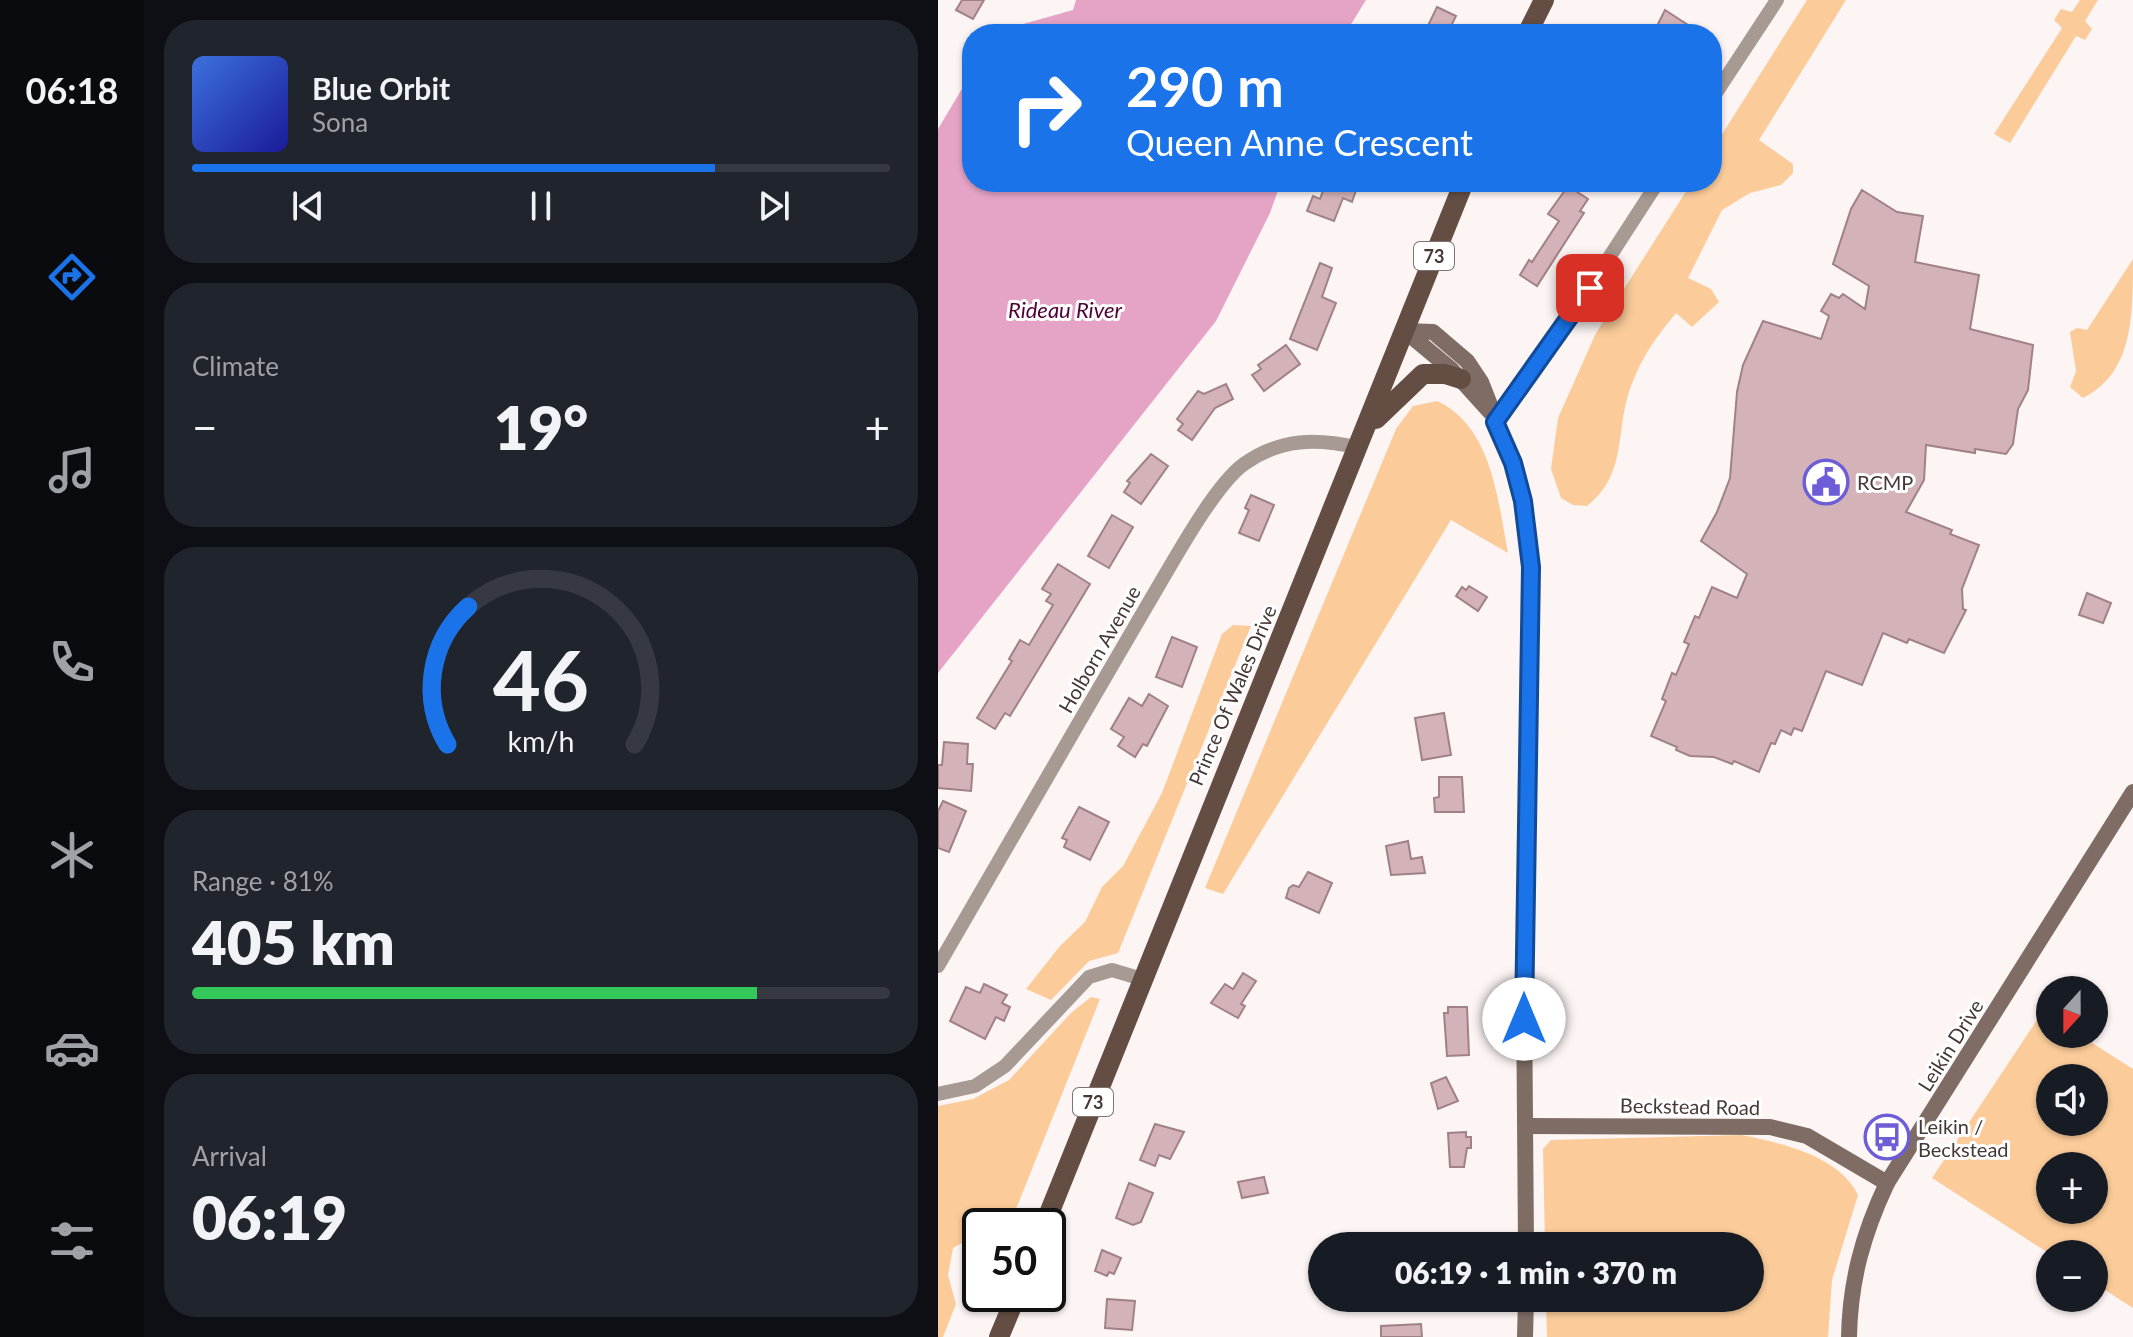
<!DOCTYPE html>
<html lang="en">
<head>
<meta charset="utf-8">
<style>
  :root { --surface:#171b24; --page:#20242c; --text:#f1f3f6; --muted:#9ea1a6; --line:#363941; --accent:#1a73e8 }
  body { margin:0; font-family:Lato,sans-serif; background:var(--page); color:var(--text); height:100vh; display:flex; flex-direction:column; font-size:30px; white-space:nowrap }
  * { box-sizing:border-box; margin:0 }
  p { font-size:26px; color:var(--muted) }
  .icon { flex:none; width:44px; height:44px; fill:none; stroke:currentColor; stroke-width:2; stroke-linecap:round; stroke-linejoin:round }
  .map { position:relative; flex:1; overflow:hidden }
  .panel { display:flex; flex-direction:column; gap:20px; padding:20px; background:#0d0f14; width:794px }
  .panel>* { flex:none }
  .hud { position:absolute; left:24px; top:24px; width:760px; height:168px; border-radius:32px; box-shadow:0 2px 6px #0004; background:#1a73e8; color:#fff; overflow:hidden }
  .needle { width:52px; rotate:201deg }
  .controls { position:absolute; left:1098px; top:976px; display:grid; gap:16px }
  .controls a { display:grid; place-items:center; width:72px; height:72px; border-radius:50%; background:var(--surface); box-shadow:0 2px 6px #0004; font-size:40px }
  .speed { position:absolute; left:24px; top:1208px; display:flex; gap:16px; font-size:40px; font-weight:700; text-align:center }
  .speed>* { display:grid; place-content:center; width:104px; height:104px; border-radius:50%; background:var(--surface); box-shadow:0 2px 6px #0004; line-height:1 }
  .speed .limit { border:4px solid #111; border-radius:12px; background:#fff; color:#111 }
  .pin { position:absolute; display:grid; place-items:center; width:68px; height:68px; color:#fff; margin:-34px; border-radius:16px; box-shadow:0 4px 12px #0006 }
  .me { position:absolute; width:88px; margin:-44px; rotate:0deg; stroke-linejoin:round; filter:drop-shadow(0 0 6px #0008) }
  .turn { display:flex; align-items:center; gap:28px; height:168px; padding:0 32px; font-size:36px }
  .turn .icon { width:104px; height:104px; stroke-width:2.5 }
  .turn b { display:block; font-size:56px; line-height:68px }
  .big { font-size:60px; font-weight:800; line-height:1.1 }
  .panel .card { flex:1; display:flex; flex-direction:column; justify-content:center; gap:12px; min-width:0; padding:0 28px; border-radius:32px; background:var(--page) }
  .panel .dial { align-items:center; gap:0 }
  .dial svg { height:208px; overflow:visible; fill:none; stroke:var(--line); stroke-width:7; stroke-linecap:round; text-anchor:middle }
  .dial text { fill:var(--text); stroke:none }
  .song { display:flex; align-items:center; gap:24px }
  .cover { width:96px; height:96px; border-radius:12px; background:linear-gradient(135deg,hsl(220 70% 55%),hsl(240 70% 35%)) }
  .played { height:8px; border-radius:4px; background:linear-gradient(90deg,var(--accent) 75%,var(--line) 75%) }
  .keys { display:flex; justify-content:space-around; direction:ltr }
  .heat { display:flex; justify-content:space-between; align-items:center; font-size:44px; direction:ltr }
  .charge { height:12px; border-radius:6px; background:linear-gradient(90deg,#34c759 81%,var(--line) 0) }
  .trip { position:absolute; left:370px; top:1232px; width:456px; height:80px; border-radius:40px; background:var(--surface); box-shadow:0 2px 6px #0004; font-weight:800; line-height:80px; text-align:center }
  main { display:flex; flex:1; min-height:0 }
  .dock { display:flex; flex-direction:column; width:144px; justify-content:space-around; align-items:center; background:#090b0e; color:var(--muted) }
  .dock .icon { width:56px; height:56px }
  .dock .active { color:var(--accent) }
  .dock b { font-size:36px; color:var(--text) }
  .map>svg:first-child { display:block }
  .green { fill:#fbcc9a; fill-rule:evenodd }
  .water { fill:#e5a4c6 }
  .building { fill:#d4b3b8; stroke:#a08186; stroke-width:2 }
  .lines { fill:none; stroke-linecap:round; stroke-linejoin:round }
  .street { stroke:#a69a93; stroke-width:14 }
  .secondary { stroke:#7f6d65; stroke-width:16 }
  .primary { stroke:#644e44; stroke-width:20 }
  .route-casing { stroke:#114b97; stroke-width:20 }
  .route { stroke:#1a73e8; stroke-width:14 }
  .labels { text-anchor:middle; dominant-baseline:central; stroke-width:6; stroke-linejoin:round; paint-order:stroke }
  .shield { fill:#fff; stroke:#7d7472; stroke-width:2 }
  .shield-label { font-size:18px; font-weight:bold; fill:#453836 }
  .poi-label { font-size:20px; fill:#453836; stroke:#fff; text-anchor:start }
  .street-label { font-size:20px; fill:#453836; stroke:#fff }
  .water-label { font-size:22px; font-style:italic; fill:#4f0236; stroke:#fff }
</style>
</head>
<body>
<main>
<nav class="dock">
<b>06:18</b>
<svg class="icon active" aria-label="directions" viewBox="0 0 24 24"><path d="M12 3l9 9-9 9-9-9zM9 14v-3h6M13 9l2 2-2 2"/></svg>
<svg class="icon" aria-label="music" viewBox="0 0 24 24"><path d="M9 18V5l10-2v13"/><circle cx="6" cy="18" r="3"/><circle cx="16" cy="16" r="3"/></svg>
<svg class="icon" aria-label="phone" viewBox="0 0 24 24"><path d="M5 4h4l2 5-3 2q2 4 5 5l2-3 5 2v4C11 20 4 13 5 4z"/></svg>
<svg class="icon" aria-label="climate" viewBox="0 0 24 24"><path d="M12 3v18M4 7l16 10M4 17L20 7"/></svg>
<svg class="icon" aria-label="car" viewBox="0 0 24 24"><path d="M5 17H2v-5l4-1 3-4h7l3 4 3 1v5h-3M9 17h6M6 11h13"/><circle cx="7" cy="17" r="2"/><circle cx="17" cy="17" r="2"/></svg>
<svg class="icon" aria-label="filters" viewBox="0 0 24 24"><path d="M4 7h16M4 17h16"/><circle cx="9" cy="7" r="2"/><circle cx="15" cy="17" r="2"/></svg>
</nav>
<section class="panel">
<div class="card">
<div class="song"><i class="cover"></i><div><b>Blue Orbit</b><p>Sona</p></div></div>
<div class="played"></div>
<div class="keys"><svg class="icon" aria-label="previous" viewBox="0 0 24 24"><path d="M18 5L8 12l10 7zM5 5v14"/></svg><svg class="icon" aria-label="pause" viewBox="0 0 24 24"><path d="M8 5v14M16 5v14"/></svg><svg class="icon" aria-label="next" viewBox="0 0 24 24"><path d="M6 5l10 7-10 7zM19 5v14"/></svg></div>
</div>
<div class="card"><p>Climate</p>
<div class="heat"><a>−</a><b class="big">19°</b><a>+</a></div>
</div>
<div class="card dial"><svg viewBox="0 0 100 80">
<path d="M14 69A42 42 0 1 1 86 69"/>
<path d="M14 69A42 42 0 0 1 22 16" stroke="#1a73e8"/>
<text x="50" y="56" font-size="32" font-weight="700">46</text>
<text x="50" y="72" font-size="11">km/h</text>
</svg></div>
<div class="card"><p>Range · 81%</p><b class="big">405 km</b><div class="charge"></div></div>
<div class="card"><p>Arrival</p><b class="big">06:19</b></div>
</section>
<div class="map">
<svg width="1195" height="1337" viewBox="0 0 1195 1337">
  <rect width="100%" height="100%" fill="#fcf5f4"/>
  <g class="green">
    <path d="M 869,0 L 908,0 L 821,140 L 855,164 L 855,173 L 843,185 L 812,193 L 784,210 L 750,278 L 773,289 L 781,302 L 754,327 L 738,313 C 720,335 705,355 695,381 C 675,429 692,472 649,506 L 635,505 L 623,498 L 613,469 L 620,418 L 658,333 L 754,182 L 774,182 L 774,150 Z"/>
    <polygon points="1142,0 1160,0 1147,21 1154,29 1147,40 1138,36 1072,143 1056,134 1124,28 1116,20 1123,9 1134,12"/>
    <path d="M 1195,259 C 1195,317 1195,373 1145,398 L 1132,387 L 1138,371 L 1132,332 L 1139,328 L 1149,330 Z"/>
    <path d="M 499,401 C 554,426 560,501 570,553 L 513,520 L 285,894 L 267,888 L 458,429 L 475,406 Z"/>
    <polygon points="295,625 313,626 180,953 151,961 113,1000 88,989 122,946 147,922 164,887 185,866 224,793 284,634"/>
    <polygon points="153,997 162,999 76,1214 55,1226 42,1226 42,1233 15,1248 10,1275 18,1304 5,1337 0,1337 0,1106 35,1099 71,1080 133,1013"/>
    <path d="M 1105,1011 L 1112,1016 L 1112,1034 L 1140,1034 L 1195,1069 L 1195,1308 L 1156,1283 L 1156,1254 L 1112,1254 L 994,1178 ZM 1156,1078 L 1156,1122 L 1112,1122 L 1112,1078 ZM 1156,1166 L 1156,1210 L 1112,1210 L 1112,1166 Z"/>
    <path d="M 804,1135 C 843,1143 901,1156 920,1195 L 894,1280 L 890,1337 L 609,1337 L 608,1298 L 812,1298 L 812,1246 L 607,1246 L 605,1149 L 613,1140 Z"/>
  </g>
  <g class="water">
    <polygon points="138,0 428,0 407,34 63,34 67,29 135,10"/>
    <polygon points="34,72 34,182 343,182 332,213 278,321 0,673 0,129"/>
  </g>
  <g class="building">
    <polygon points="24,0 46,0 35,19 18,10"/>
    <polygon points="499,7 518,16 509,34 486,34"/>
    <polygon points="727,10 764,34 715,34"/>
    <polygon points="388,182 397,182 418,190 414,202 405,198 396,221 369,211 375,196 382,199"/>
    <polygon points="630,186 650,199 642,211 646,213 599,286 582,275 591,260 594,262 621,221 610,214"/>
    <polygon points="924,190 959,212 985,216 977,262 1041,275 1032,329 1095,345 1090,390 1080,409 1075,444 1068,454 1037,449 1037,453 988,445 986,480 968,512 1014,530 1012,534 1041,545 1024,589 1025,609 1028,610 1006,653 971,639 969,643 945,633 924,685 888,671 864,731 856,728 853,735 843,730 837,744 833,743 821,772 796,761 794,764 776,757 752,756 738,750 739,747 713,736 728,701 724,699 734,673 738,675 751,644 746,642 757,616 761,618 774,587 799,598 809,574 763,541 779,512 792,478 799,392 805,365 825,321 883,339 891,316 883,311 893,294 901,298 905,294 927,309 931,286 895,264 913,209"/>
    <polygon points="382,263 394,268 384,297 398,303 379,350 352,339"/>
    <polygon points="348,345 362,364 326,391 314,375 323,369 320,365"/>
    <polygon points="288,384 295,399 277,408 254,440 240,430 245,424 239,419 260,391 266,394"/>
    <polygon points="213,454 230,466 203,504 186,492 192,483 189,481"/>
    <polygon points="313,495 336,505 321,541 301,533 311,510 307,508"/>
    <polygon points="174,515 195,527 171,568 150,556"/>
    <polygon points="120,564 152,584 72,716 67,713 57,729 39,718 74,661 71,659 82,640 91,645 115,605 108,601 113,594 104,589"/>
    <polygon points="531,586 549,597 540,611 518,596 524,587 528,590"/>
    <polygon points="1149,593 1173,603 1165,623 1141,615"/>
    <polygon points="234,637 259,647 244,687 218,677"/>
    <polygon points="211,694 230,706 209,746 205,744 197,757 180,746 186,737 173,729 191,698 204,706"/>
    <polygon points="506,713 513,755 484,760 477,718"/>
    <polygon points="6,742 30,744 29,764 35,764 33,791 0,788 0,765 4,765"/>
    <polygon points="501,777 524,777 526,812 497,812 496,798 501,797"/>
    <polygon points="5,801 28,811 11,852 0,848 0,811"/>
    <polygon points="141,807 171,822 152,860 126,847 129,840 124,838"/>
    <polygon points="470,841 473,859 484,857 487,873 453,875 448,846"/>
    <polygon points="370,872 394,883 381,913 348,898 351,888 355,885 361,887"/>
    <polygon points="305,973 318,981 303,1004 307,1006 300,1018 273,1003 287,984 295,989"/>
    <polygon points="46,984 69,995 64,1003 72,1007 66,1021 58,1017 47,1039 12,1021 28,987 42,993"/>
    <polygon points="510,1007 529,1007 531,1055 509,1056 506,1013 510,1013"/>
    <polygon points="508,1077 520,1101 500,1109 493,1083"/>
    <polygon points="217,1124 246,1132 232,1159 221,1155 217,1166 202,1160"/>
    <polygon points="528,1132 528,1137 533,1137 533,1148 529,1148 526,1167 512,1167 510,1133"/>
    <polygon points="326,1177 330,1193 304,1198 300,1182"/>
    <polygon points="191,1183 215,1193 203,1222 195,1225 178,1218"/>
    <polygon points="164,1250 183,1258 176,1274 171,1272 169,1276 157,1271"/>
    <polygon points="169,1299 197,1301 194,1330 167,1328"/>
    <polygon points="483,1324 484,1337 443,1337 443,1326"/>
  </g>
  <g class="lines">
    <g class="street">
      <polyline points="774,99 839,0"/>
      <polyline points="557,422 617,341 720,182"/>
      <path d="M 0,966 C 68,847 138,728 207,609 C 229,573 274,487 306,464 C 343,438 379,438 421,448"/>
      <polyline points="0,1094 37,1086 67,1066 151,977 174,970 204,979"/>
    </g>
    <g class="secondary">
      <polyline points="467,331 495,332 529,361 543,382 575,463 585,501 593,567 586,992 588,1246"/>
      <polyline points="467,331 514,370 552,412"/>
      <polyline points="588,1126 832,1127 869,1136 949,1183"/>
      <polyline points="587,1337 588,1298"/>
      <path d="M 911,1337 C 912,1281 925,1234 949,1183 L 1195,792"/>
    </g>
    <g class="primary">
      <polyline points="589,34 606,0"/>
      <polyline points="438,419 485,374 507,374 523,379"/>
      <polyline points="106,1226 526,182"/>
      <polyline points="61,1337 79,1294"/>
    </g>
  </g>
  <g class="lines">
    <g class="route-casing">
      <polyline id="route" points="586,1019 593,567 585,501 575,463 557,422 652,288"/>
    </g>
    <use href="#route" class="route"/>
  </g>
  <defs>
    <g id="civic-ring" transform="scale(2.3)"><circle r="9.5" fill="#fff" stroke="#6d5dd7" stroke-width="1.5"/><path d="M-.6-6.5H3V-4.5H.6V-3L4-1V1h2V6H-6V1h2V-1L-.6-3ZM-1.2 2.5V6h2.4V2.5Z" fill="#6d5dd7"/></g>
    <g id="bus-ring" transform="scale(2.3)"><circle r="9.5" fill="#fff" stroke="#6d5dd7" stroke-width="1.5"/><path d="M-5-6H5V4H4V6H2V4H-2V6H-4V4H-5ZM-3.5-4V0h7V-4ZM-3.5 1.2v1.5H-2V1.2ZM2 1.2v1.5H3.5V1.2Z" fill="#6d5dd7"/></g>
  </defs>
  <g fill-rule="evenodd">
    <use href="#civic-ring" x="888" y="482"/>
    <use href="#bus-ring" x="949" y="1137"/>
  </g>
  <g class="labels">
    <g class="shield">
      <rect x="476" y="242" width="40" height="28" rx="6"/>
      <rect x="135" y="1088" width="40" height="28" rx="6"/>
    </g>
    <g class="shield-label">
      <text x="496" y="256">73</text>
      <text x="155" y="1102">73</text>
    </g>
    <g class="poi-label">
      <text x="919" y="482">RCMP</text>
      <text x="980" y="1126">Leikin /<tspan x="980" dy="23">Beckstead</tspan></text>
    </g>
    <g class="street-label">
      <text transform="translate(161 649) rotate(-60)">Holborn Avenue</text>
      <text transform="translate(294 695) rotate(-67)">Prince Of Wales Drive</text>
      <text transform="translate(1012 1045) rotate(-58)">Leikin Drive</text>
      <text transform="translate(752 1106) rotate(1)">Beckstead Road</text>
    </g>
    <g class="water-label">
      <text x="127" y="309">Rideau River</text>
    </g>
  </g>
</svg>
<div class="controls">
<a><svg class="needle" viewBox="-14 -14 28 28"><path d="M0-13l5 13h-10z" fill="#e53935"/><path d="M0 13l5-13h-10z" fill="#9ea1a6"/></svg></a>
<a><svg class="icon" aria-label="sound" viewBox="0 0 24 24"><path d="M4 9h4l5-4v14l-5-4H4zM17 9q2 3 0 6"/></svg></a>
<a>+</a>
<a>−</a>
</div>
<div class="speed"><div class="limit">50</div></div>
<div class="pin" style="left:652px;top:288px;background:#d93025"><svg class="icon" aria-label="arrive" viewBox="0 0 24 24"><path d="M6 21V4h12l-3 4 3 4H6"/></svg></div>
<svg class="me" style="left:586px;top:1019px" viewBox="-20 -20 40 40"><circle r="19" fill="#fff"/><path d="M0-13L10 11 0 6-10 11z" fill="#1a73e8"/></svg>
<div class="trip">06:19 · 1 min · 370 m</div>
<div class="hud">
<div class="turn"><svg class="icon" aria-label="right" viewBox="0 0 24 24"><path d="M7 20v-9h11M14 6l5 5-5 5"/></svg><div><b>290 m</b>Queen Anne Crescent</div></div>
</div>
</div>
</main>
</body>
</html>
